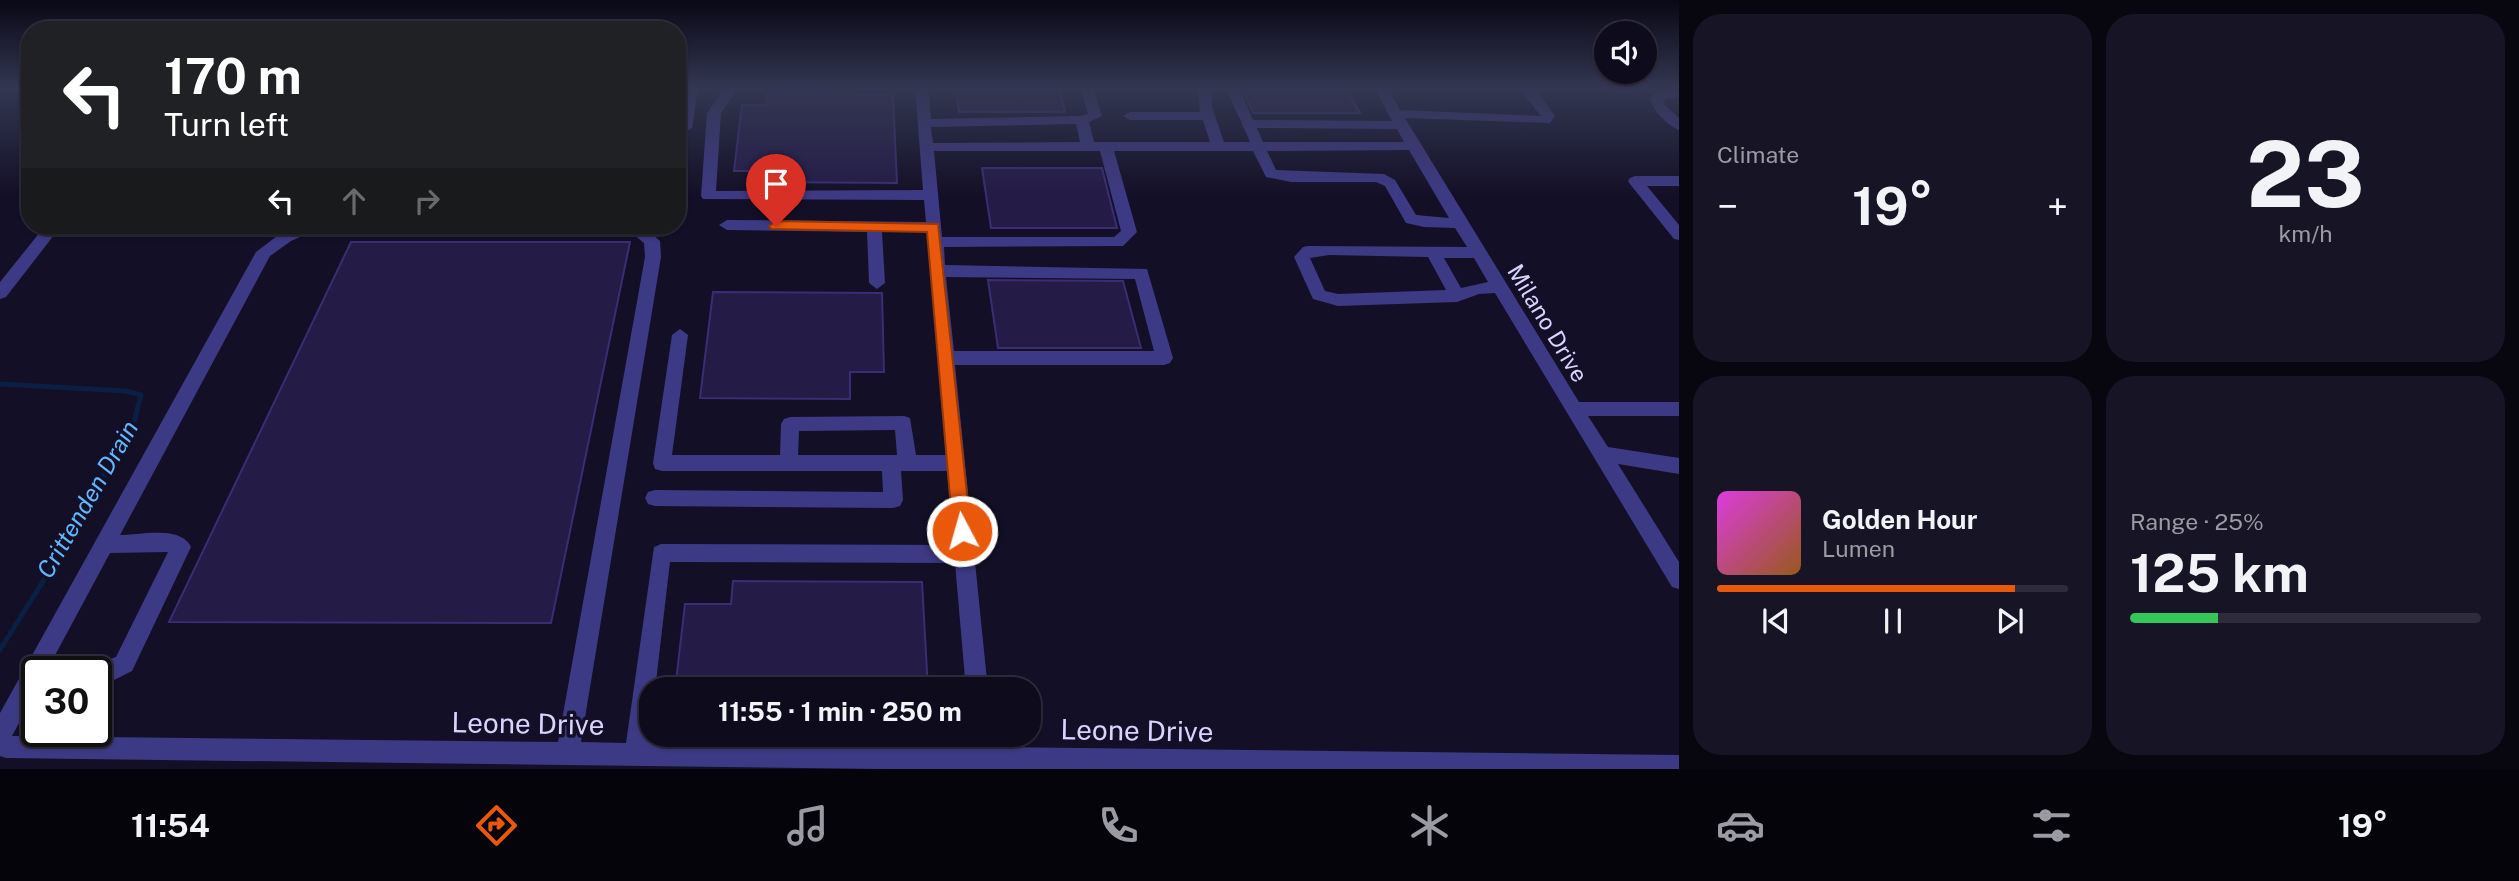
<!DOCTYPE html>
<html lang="en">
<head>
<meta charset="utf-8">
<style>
  :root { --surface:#0e0b1c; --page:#171425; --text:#f1f3f6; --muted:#9b9ba3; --line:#2e2b3b; --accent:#ea580c }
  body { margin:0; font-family:"Public Sans",sans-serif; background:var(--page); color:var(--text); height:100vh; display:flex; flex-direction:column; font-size:26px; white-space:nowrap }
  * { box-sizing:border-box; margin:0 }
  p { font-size:23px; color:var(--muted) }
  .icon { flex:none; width:38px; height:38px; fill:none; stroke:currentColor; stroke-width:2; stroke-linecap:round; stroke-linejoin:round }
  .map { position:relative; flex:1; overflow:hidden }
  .side { display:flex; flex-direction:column; gap:14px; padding:14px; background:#08060f; width:840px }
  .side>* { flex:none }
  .banner { position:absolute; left:21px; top:21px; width:665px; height:214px; border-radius:28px; box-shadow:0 2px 5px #0004,0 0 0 2px var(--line); background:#202124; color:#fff; overflow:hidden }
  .tools { position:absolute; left:1594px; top:21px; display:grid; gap:14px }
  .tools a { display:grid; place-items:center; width:63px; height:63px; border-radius:50%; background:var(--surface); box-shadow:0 2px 5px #0004,0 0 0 2px var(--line); font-size:35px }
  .speed { position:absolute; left:21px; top:656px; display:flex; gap:14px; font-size:35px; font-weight:700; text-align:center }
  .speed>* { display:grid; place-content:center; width:91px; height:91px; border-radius:50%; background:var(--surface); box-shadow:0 2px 5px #0004,0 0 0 2px var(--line); line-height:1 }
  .speed .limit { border:4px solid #111; border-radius:10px; background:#fff; color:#111 }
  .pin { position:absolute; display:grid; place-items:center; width:60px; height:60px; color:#fff; margin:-72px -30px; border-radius:50% 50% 50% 0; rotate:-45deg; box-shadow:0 0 7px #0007 }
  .pin .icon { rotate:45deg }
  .me { position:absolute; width:77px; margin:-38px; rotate:354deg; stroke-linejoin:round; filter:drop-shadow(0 0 5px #0008) }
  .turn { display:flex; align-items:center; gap:24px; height:147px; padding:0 28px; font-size:32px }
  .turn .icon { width:91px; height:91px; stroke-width:2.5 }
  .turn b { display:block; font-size:49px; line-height:60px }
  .lanes { display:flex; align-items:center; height:66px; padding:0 28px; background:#0003; justify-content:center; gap:35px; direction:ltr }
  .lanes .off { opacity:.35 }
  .big { font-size:52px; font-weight:700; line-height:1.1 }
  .side .widget { flex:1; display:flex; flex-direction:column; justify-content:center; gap:10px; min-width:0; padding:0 24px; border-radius:28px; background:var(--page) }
  .side .dial { align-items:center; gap:0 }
  .dial b { font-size:91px; line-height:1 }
  .song { display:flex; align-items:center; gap:21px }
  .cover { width:84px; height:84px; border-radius:10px; background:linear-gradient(135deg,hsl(300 70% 55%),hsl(30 70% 35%)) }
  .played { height:7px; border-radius:4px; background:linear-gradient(90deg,var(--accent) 85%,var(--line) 85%) }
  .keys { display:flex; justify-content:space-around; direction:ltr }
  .heat { display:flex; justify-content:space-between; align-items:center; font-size:38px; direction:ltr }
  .charge { height:10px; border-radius:5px; background:linear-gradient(90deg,#34c759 25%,var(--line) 0) }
  .side .tiles { flex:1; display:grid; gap:14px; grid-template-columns:repeat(2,1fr) }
  .trip { position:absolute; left:639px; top:677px; width:402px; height:70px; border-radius:28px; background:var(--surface); box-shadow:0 2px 5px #0004,0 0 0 2px var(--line); font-weight:700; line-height:70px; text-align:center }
  .dock { display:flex; height:112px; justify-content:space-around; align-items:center; background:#06040b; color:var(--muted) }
  .dock .icon { width:49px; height:49px }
  .dock .selected { color:var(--accent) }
  .dock b { font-size:32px; color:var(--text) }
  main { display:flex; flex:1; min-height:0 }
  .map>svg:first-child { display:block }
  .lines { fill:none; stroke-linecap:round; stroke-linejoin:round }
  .stream { stroke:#0a1f44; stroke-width:5 }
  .building { fill:#241b47; stroke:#3b2d73; stroke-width:2 }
  .minor { fill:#3d3a85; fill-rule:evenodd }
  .route { fill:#ea580c; stroke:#983908; stroke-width:2 }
  .labels { text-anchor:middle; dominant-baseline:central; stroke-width:7; stroke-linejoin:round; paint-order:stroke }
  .street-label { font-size:23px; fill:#d9d4ff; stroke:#130f26 }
  .water-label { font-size:24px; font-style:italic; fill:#62b6ff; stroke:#130f26 }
  .near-street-label { font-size:28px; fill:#d9d4ff; stroke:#130f26 }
</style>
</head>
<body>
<main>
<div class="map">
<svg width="1679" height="769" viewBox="0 0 1679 769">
  <rect width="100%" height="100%" fill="#130f26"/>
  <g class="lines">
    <polyline class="stream" points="0,384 126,391 141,395 134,422 52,567 0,650"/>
  </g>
  <g class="building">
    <polygon points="956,88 1059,88 1065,112 959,112"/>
    <polygon points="1243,91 1347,91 1360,113 1253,113"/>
    <polygon points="767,94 893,95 897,183 758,182 759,171 734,171 742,105 766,105"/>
    <polygon points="982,168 1102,168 1117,228 991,228"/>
    <polygon points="351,242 630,242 551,623 169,622"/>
    <polygon points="988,280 1123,281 1141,348 998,348"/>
    <polygon points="713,292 882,293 884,372 850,372 850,399 700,398"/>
    <polygon points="733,581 922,582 928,690 675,690 685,604 731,604"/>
  </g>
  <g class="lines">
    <g class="minor">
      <polygon points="685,88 698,88 692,128 677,137"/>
      <path d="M 725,88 L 738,88 L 721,113 L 716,191 L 923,190 L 915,88 L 928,88 L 931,119 L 1081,116 L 1088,114 L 1080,88 L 1093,88 L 1102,116 L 1089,122 L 1094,142 L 1210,142 L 1203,120 L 1130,120 L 1123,116 L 1130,112 L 1200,112 L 1198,88 L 1212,88 L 1212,107 L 1224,142 L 1250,142 L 1226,88 L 1239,88 L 1253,120 L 1392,121 L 1375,88 L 1388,88 L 1400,110 L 1541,116 L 1523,93 L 1515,88 L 1534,88 L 1555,116 L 1550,123 L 1405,118 L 1579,402 L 1679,402 L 1679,416 L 1588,416 L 1608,447 L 1679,458 L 1679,474 L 1618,464 L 1679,562 L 1679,589 L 1672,587 L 1495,293 L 1479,294 L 1457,302 L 1338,306 L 1313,299 L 1294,257 L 1303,247 L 1308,246 L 1467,247 L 1455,228 L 1424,227 L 1406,223 L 1385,186 L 1376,182 L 1291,182 L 1266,177 L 1253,151 L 1114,151 L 1137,232 L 1123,246 L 944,247 L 945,265 L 1147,269 L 1173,358 L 1170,363 L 1164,365 L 955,365 L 988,690 L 966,690 L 955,563 L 670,562 L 655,690 L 651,690 L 649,743 L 971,747 L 970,735 L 992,735 L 994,747 L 1679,755 L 1679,769 L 881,769 L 6,758 L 0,756 L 0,713 L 256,252 L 281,233 L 298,226 L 544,226 L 536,231 L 309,233 L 291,241 L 270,256 L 120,535 C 140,535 181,525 191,547 L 132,671 L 108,683 L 96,683 L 96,672 L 72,672 L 75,664 C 89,659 103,663 116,657 L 168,552 L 110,553 L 46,672 L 37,672 L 37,690 L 12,736 L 558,742 L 645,257 L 644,243 L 633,234 L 614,230 L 612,226 L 643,226 L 660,241 L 661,257 L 581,742 L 626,743 L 654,547 L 661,544 L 954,545 L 947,471 L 901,471 L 903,500 L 900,506 L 893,508 L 655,506 L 648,504 L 645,498 L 648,492 L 655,490 L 883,492 L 882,471 L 662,471 L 655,469 L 653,463 L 672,335 L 680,329 L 688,335 L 672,455 L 780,455 L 781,424 L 784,419 L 790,417 L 904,416 L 910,418 L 916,455 L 946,455 L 927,232 L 882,232 L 885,283 L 877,289 L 869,283 L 867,232 L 727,230 L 719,225 L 727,220 L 926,222 L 924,200 L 703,199 L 701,196 L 707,113 ZM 1076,124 L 1080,142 L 933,143 L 931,127 ZM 1257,128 L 1397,129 L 1404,142 L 1263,142 ZM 1409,150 L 1449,218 L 1416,215 L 1395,180 L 1384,174 L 1276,170 L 1267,151 ZM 934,151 L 1100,151 L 1121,231 L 1114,237 L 942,237 ZM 1329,255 L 1428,257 L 1446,290 L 1338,294 L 1325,291 L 1310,258 ZM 1444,258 L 1474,258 L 1488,282 L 1461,288 ZM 946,277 L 1135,279 L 1154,351 L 954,351 ZM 895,430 L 897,455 L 798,455 L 799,431 Z"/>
      <path d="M 1679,90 L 1679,98 L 1664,99 L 1665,105 L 1679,118 L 1679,130 C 1667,125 1653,111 1650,98 L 1658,91 Z"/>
      <polygon points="1635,176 1679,176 1679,186 1647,186 1679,225 1679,240 1674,239 1630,184 1628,181 1630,178"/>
      <polygon points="45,226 61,226 6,297 0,299 0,282"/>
    </g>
  </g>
  <linearGradient id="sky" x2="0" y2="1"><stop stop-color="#0a0815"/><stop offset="0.45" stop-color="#333752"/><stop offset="1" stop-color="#333752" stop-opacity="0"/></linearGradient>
  <rect width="1679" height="196" fill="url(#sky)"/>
  <polygon class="route" points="776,221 938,224 971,531 968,537 962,539 956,537 953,531 927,232 771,229 769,226"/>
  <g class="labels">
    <g class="street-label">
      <text transform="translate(1548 323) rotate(59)">Milano Drive</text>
    </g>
    <g class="water-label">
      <text transform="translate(87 499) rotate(-60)">Crittenden Drain</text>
    </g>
    <g class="near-street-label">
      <text transform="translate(528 723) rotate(1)">Leone Drive</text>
      <text transform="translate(1137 730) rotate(1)">Leone Drive</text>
    </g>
  </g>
</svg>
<div class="tools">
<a><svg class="icon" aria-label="sound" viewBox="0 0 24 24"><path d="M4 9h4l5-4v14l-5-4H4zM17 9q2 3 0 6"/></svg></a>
</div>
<div class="speed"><div class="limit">30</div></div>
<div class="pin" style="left:776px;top:226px;background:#d93025"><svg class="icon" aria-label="arrive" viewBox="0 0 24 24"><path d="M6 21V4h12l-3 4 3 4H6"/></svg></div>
<svg class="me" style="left:962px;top:531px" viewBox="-20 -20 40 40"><circle r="17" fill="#ea580c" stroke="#fff" stroke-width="3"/><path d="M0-11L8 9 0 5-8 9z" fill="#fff"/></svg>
<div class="trip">11:55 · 1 min · 250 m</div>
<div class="banner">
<div class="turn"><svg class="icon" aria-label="left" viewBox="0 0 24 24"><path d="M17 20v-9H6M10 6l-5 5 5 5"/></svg><div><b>170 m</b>Turn left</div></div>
<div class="lanes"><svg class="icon" aria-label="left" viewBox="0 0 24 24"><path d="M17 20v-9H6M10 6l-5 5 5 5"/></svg><svg class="icon off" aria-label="ahead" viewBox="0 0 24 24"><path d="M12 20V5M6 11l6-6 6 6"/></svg><svg class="icon off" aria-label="right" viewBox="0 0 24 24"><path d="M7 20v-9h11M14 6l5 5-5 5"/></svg></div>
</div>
</div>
<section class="side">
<div class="tiles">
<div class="widget"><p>Climate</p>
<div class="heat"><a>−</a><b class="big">19°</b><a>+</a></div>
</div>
<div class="widget dial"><b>23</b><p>km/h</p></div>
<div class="widget">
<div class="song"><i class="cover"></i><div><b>Golden Hour</b><p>Lumen</p></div></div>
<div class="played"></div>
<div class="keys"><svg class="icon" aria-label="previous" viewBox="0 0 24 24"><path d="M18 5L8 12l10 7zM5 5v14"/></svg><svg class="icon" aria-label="pause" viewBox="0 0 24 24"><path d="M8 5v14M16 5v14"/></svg><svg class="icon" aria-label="next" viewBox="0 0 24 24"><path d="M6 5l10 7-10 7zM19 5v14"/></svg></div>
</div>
<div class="widget"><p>Range · 25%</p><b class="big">125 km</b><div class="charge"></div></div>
</div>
</section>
</main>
<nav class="dock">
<b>11:54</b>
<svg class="icon selected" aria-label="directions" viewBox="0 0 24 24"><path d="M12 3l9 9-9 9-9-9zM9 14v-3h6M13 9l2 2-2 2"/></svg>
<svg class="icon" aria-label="music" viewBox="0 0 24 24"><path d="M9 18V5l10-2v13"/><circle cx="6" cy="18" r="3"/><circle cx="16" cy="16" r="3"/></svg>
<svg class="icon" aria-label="phone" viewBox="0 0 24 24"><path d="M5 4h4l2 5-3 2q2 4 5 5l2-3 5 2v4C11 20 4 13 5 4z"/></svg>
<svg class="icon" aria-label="climate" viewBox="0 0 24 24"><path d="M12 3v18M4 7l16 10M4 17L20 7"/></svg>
<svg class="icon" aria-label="car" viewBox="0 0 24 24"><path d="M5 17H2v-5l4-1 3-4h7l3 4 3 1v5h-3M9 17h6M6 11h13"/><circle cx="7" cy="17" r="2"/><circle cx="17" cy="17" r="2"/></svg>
<svg class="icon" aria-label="filters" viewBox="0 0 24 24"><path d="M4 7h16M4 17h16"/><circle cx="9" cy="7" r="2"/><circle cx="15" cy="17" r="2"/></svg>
<b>19°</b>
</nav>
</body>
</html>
